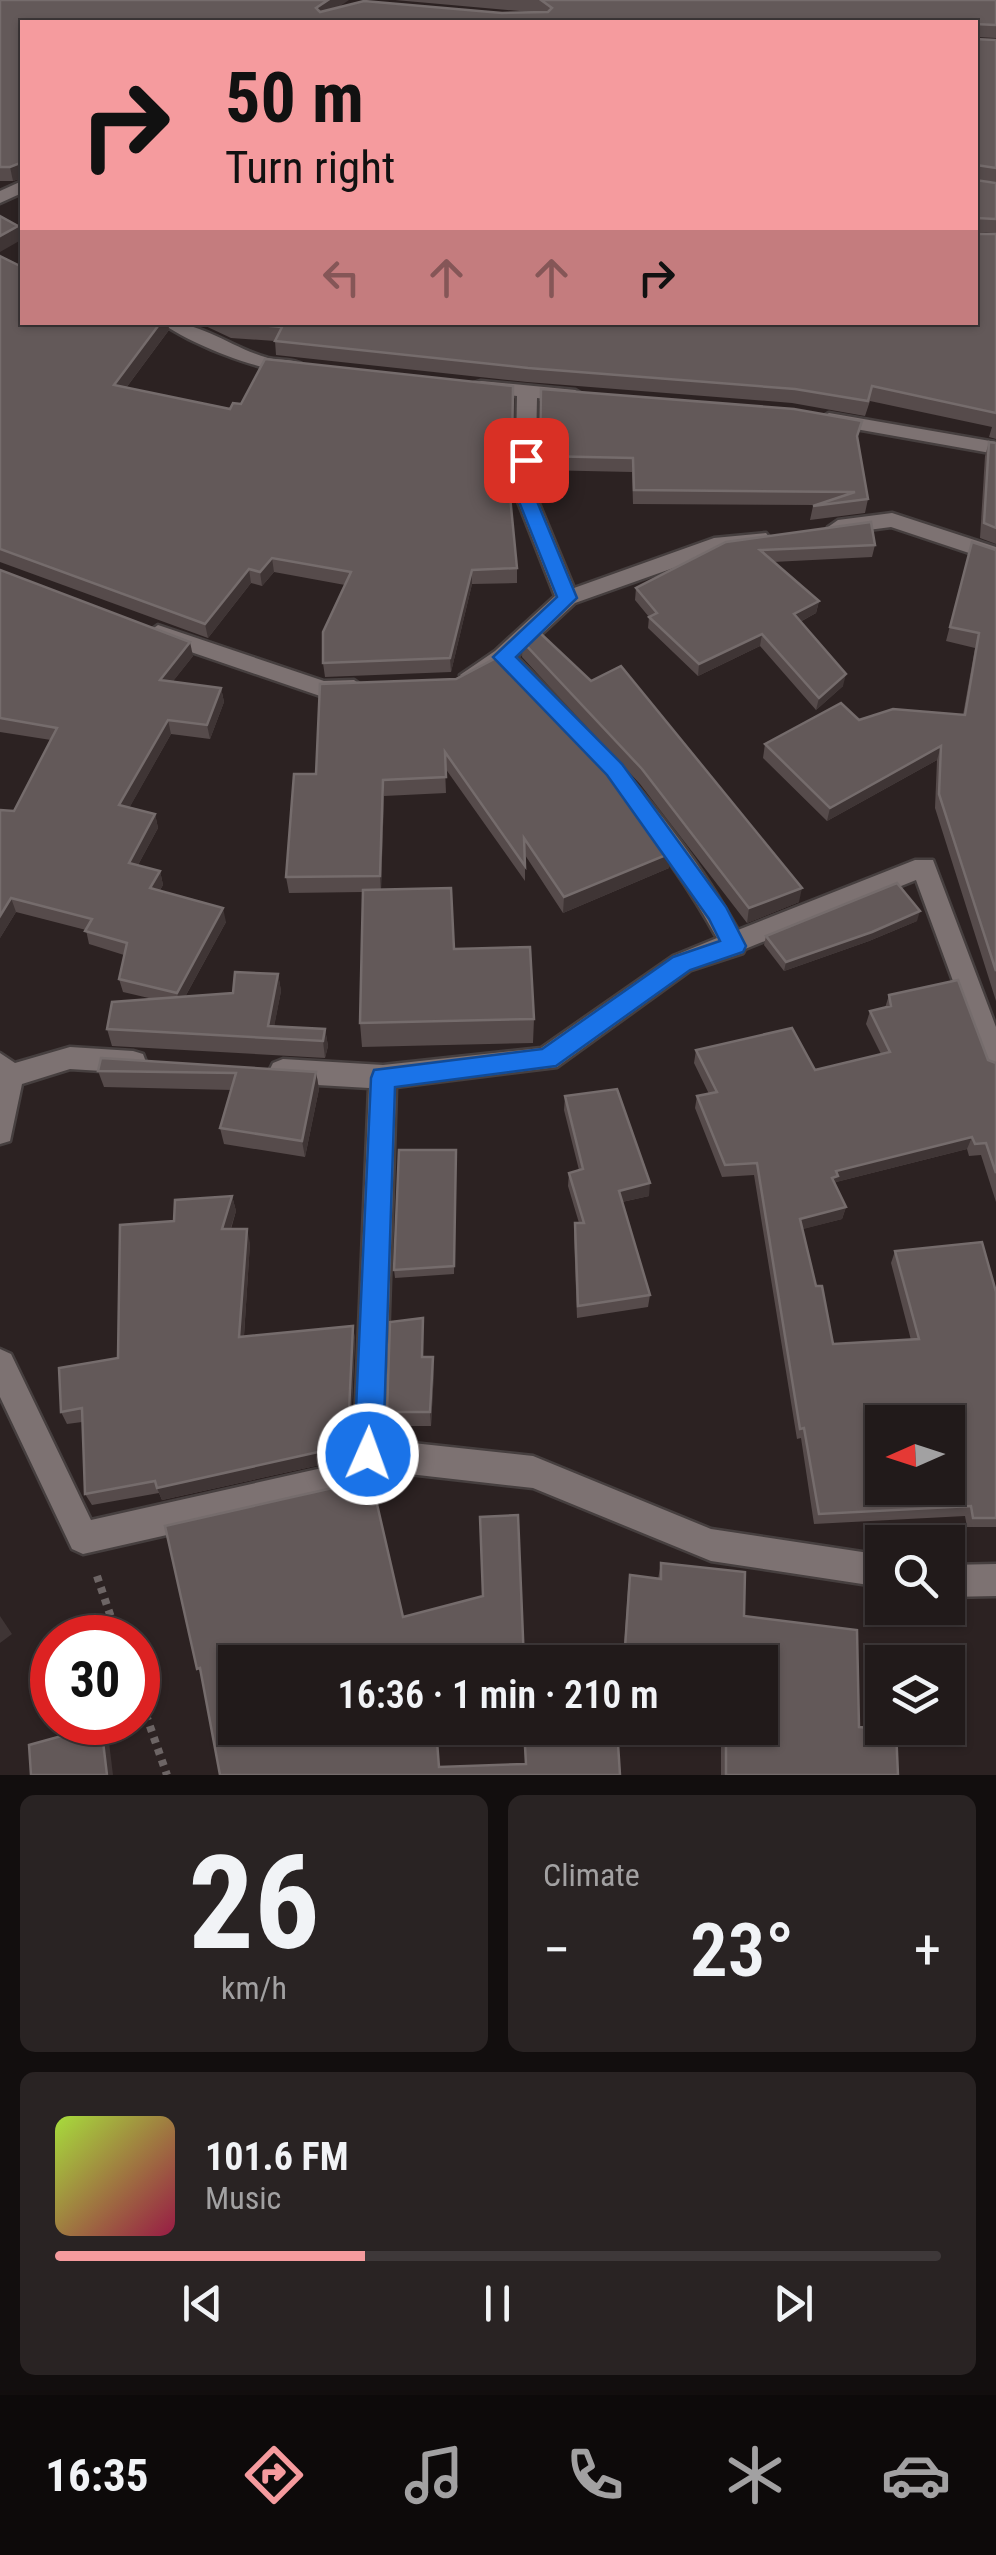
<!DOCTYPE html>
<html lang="en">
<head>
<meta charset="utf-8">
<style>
  :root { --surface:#211a1a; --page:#292323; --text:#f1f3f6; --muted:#a2a1a2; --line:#3e3839; --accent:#f59b9e }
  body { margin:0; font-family:"Roboto Condensed",sans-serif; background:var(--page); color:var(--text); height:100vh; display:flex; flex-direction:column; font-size:38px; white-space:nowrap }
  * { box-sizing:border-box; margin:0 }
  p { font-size:32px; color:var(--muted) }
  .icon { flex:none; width:55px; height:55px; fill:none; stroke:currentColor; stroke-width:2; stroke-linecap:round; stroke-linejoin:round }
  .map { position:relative; height:1775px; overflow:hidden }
  .panel { display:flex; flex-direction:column; gap:20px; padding:20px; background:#120e0e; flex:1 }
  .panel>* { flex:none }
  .guide { position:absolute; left:20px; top:20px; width:958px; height:305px; border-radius:0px; box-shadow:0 2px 8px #0004,0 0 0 2px var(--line); background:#f59b9e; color:#111; overflow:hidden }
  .needle { width:65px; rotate:267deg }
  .buttons { position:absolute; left:865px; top:1405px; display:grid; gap:20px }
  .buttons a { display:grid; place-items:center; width:100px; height:100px; border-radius:0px; background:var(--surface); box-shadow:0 2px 8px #0004,0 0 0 2px var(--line); font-size:50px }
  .speed { position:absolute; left:30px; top:1615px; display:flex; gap:20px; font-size:50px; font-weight:700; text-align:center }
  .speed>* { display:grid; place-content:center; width:130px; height:130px; border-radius:50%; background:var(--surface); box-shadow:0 2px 8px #0004,0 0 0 2px var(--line); line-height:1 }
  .speed .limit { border:15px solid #d22; background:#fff; color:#111 }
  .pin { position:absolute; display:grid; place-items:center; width:85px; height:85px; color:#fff; margin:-42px; border-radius:20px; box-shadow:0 5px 15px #0006 }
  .me { position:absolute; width:110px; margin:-55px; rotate:2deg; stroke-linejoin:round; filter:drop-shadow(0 0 8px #0008) }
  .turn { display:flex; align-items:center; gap:35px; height:210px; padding:0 40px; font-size:45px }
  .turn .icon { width:130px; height:130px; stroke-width:2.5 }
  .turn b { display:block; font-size:70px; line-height:85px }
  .lanes { display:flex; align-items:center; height:95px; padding:0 40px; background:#0003; justify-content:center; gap:50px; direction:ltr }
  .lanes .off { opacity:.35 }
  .big { font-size:75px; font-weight:600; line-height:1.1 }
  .panel .card { flex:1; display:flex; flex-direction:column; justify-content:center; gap:15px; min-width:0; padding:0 35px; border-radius:15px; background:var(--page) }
  .panel .dial { align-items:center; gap:0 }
  .dial b { font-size:130px; line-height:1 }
  .song { display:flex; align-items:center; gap:30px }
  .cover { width:120px; height:120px; border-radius:15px; background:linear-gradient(135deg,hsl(80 70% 55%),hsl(340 70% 35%)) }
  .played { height:10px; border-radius:5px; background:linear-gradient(90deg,var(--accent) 35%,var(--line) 35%) }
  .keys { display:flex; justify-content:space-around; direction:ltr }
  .heat { display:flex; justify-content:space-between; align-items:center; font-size:55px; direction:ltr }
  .panel .tiles { flex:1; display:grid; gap:20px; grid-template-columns:1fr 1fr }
  .card:last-child { grid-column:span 2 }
  .trip { position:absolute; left:218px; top:1645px; width:560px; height:100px; border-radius:0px; background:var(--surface); box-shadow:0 2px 8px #0004,0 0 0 2px var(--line); font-weight:600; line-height:100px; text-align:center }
  .dock { display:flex; height:160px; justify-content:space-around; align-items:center; background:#0d0a0a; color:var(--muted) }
  .dock .icon { width:70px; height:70px }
  .dock .current { color:var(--accent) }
  .dock b { font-size:45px; color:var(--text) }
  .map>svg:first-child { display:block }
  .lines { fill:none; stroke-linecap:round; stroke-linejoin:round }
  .street-casing { stroke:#463f3f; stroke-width:5 }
  .path { stroke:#6d6565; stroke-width:8; stroke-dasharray:6 6; stroke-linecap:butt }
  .street { fill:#7d7272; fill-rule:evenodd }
  .wall { fill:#564b4b }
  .shaded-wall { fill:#3f3535 }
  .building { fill:#635959; stroke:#756c6c; stroke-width:2.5; fill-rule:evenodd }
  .route { fill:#1a73e8; stroke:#114b97; stroke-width:2.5 }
</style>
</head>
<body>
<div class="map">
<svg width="996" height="1775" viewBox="0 0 996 1775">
  <rect width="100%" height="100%" fill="#2c2222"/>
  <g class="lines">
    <g class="street-casing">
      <g id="street">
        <polygon points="22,181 22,193 0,203 0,191"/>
        <path d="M 161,322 C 204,322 229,347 268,358 C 282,361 296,358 307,367 C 285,385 181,340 161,322 Z"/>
        <path d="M 481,381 L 575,390 L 585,396 L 575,402 L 537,398 L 535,494 L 574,588 L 714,538 L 766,533 L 770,538 L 766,543 L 724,550 L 575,603 L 517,657 C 601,741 680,826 738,930 L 915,860 L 933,860 L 996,1027 L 996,1074 L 986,1071 L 983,1063 L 916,880 L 745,949 L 743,953 L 691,970 L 557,1067 L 396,1087 L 385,1440 L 533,1456 L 711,1529 L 882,1555 L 882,1587 L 711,1561 L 533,1488 L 374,1470 L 339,1496 L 83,1554 L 72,1549 L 0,1397 L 0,1349 L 11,1354 L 91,1520 L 331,1466 L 354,1447 L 369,1088 L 283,1083 L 273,1079 L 269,1071 L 273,1063 L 283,1059 L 383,1065 L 541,1048 L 673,956 L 717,938 C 661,836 582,751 501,668 L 471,683 L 460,675 L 495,651 L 555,596 L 515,494 L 517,396 L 474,391 L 474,383 Z"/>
        <polygon points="829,413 996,442 996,454 822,423 819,419"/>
        <polygon points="892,513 996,547 996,562 891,527 838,534 828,527 838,520"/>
        <polygon points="158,625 324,681 354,680 365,688 354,696 323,697 150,638 147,633"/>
        <polygon points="70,1047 133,1051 143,1054 146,1062 143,1070 133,1073 70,1069 22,1084 10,1141 0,1144 0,1053 15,1063"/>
        <polygon points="996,1564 996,1596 948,1597 948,1565"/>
      </g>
    </g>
    <g class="path">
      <polyline points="97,1576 118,1638"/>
      <polyline points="138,1692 167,1775"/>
    </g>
    <use href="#street" class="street"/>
  </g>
  <g class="wall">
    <polygon points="0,0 502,13 531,12 395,0 996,0 996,38 975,37 975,39 996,40 996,182 975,180 996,183 996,233 976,232 996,234 996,439 989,437 992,427 870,401 865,416 792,403 527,382 276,355 275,341 231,338 197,322 975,322 22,22 22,178 13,181 0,181"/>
    <polygon points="0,256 22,322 168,322 169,330 126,388 230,409 241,404 513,386 512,469 508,469 517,568 517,583 472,584 451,672 325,677 323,663 345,585 274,572 262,586 251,583 208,638 0,562"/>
    <polygon points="541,389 858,439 868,499 865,513 810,520 813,506 817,505 633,504 632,472 539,470"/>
    <polygon points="989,442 996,443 996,544 980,538 985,456"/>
    <polygon points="726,542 875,545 872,557 773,562 819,601 816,613 800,622 843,686 816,710 760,646 698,676 648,628 649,617 635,600 636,588"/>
    <polygon points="972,542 996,550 996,1001 935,808 937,760 827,821 763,758 765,744 859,720 963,715 975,648 946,641"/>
    <polygon points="0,570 193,656 173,681 221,688 224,702 210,739 171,734 129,808 155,814 158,828 138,865 160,871 163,885 160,890 226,922 185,997 233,993 278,974 281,991 274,1026 325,1029 328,1046 325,1058 112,1046 107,1029 153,999 123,992 119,979 124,955 89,944 86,930 16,912 0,938 14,811 51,740 0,732"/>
    <polygon points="523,642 591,681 799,902 747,923 640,784 522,657"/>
    <polygon points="320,684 669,868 563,913 525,855 525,881 445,768 446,793 384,796 381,889 454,949 534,1019 533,1043 362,1047 360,1023 363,892 289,893 286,877 316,774"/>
    <polygon points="917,921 869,941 784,971 764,945 766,936"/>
    <polygon points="889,995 988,1060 996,1063 996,1202 981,1155 969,1156 967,1149 836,1182 835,1184 846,1207 842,1219 802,1229 816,1286 833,1344 911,1340 891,1263 895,1251 996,1292 996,1527 967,1527 965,1516 814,1524 801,1438 797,1439 754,1175 722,1177 695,1108 697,1096 709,1094 694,1063 696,1050 815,1070 881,1054 866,1024 870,1011 885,1008"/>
    <polygon points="98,1071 316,1072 319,1089 305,1157 224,1144 220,1128 232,1090 104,1087"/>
    <polygon points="565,1096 649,1196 622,1202 650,1295 648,1307 577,1318 574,1236 575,1223 579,1223 568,1186 569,1173 579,1170 564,1110"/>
    <polygon points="456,1150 454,1274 395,1278 394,1270"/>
    <polygon points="232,1196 236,1211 231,1229 250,1243 244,1336 353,1326 355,1340 350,1445 329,1463 162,1500 159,1493 92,1505 85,1494 82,1422 67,1424 61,1412 118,1358 174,1221"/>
    <polygon points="423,1318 423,1357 433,1357 434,1371 431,1426 389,1426 387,1412"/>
    <polygon points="661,1563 744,1616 859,1727 898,1775 721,1775 721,1728 760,1728 760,1662 623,1662 628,1589 630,1575 658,1579"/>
  </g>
  <g class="shaded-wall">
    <polygon points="328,0 349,0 317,22 316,8"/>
    <polygon points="20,163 22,178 13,181 10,167"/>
    <polygon points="18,226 21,240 0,252 0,236"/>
    <polygon points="161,322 168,322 169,330 117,400 114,385"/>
    <polygon points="272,558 274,572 262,586 260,572"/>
    <polygon points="249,569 251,583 208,638 205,624"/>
    <polygon points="472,570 472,584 451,672 450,658"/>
    <polygon points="819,601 816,613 792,626 794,614"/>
    <polygon points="762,634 760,646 698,676 699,664"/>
    <polygon points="190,642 193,656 163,694 160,680"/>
    <polygon points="846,674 843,686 816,710 819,698"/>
    <polygon points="221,688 224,702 210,739 207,725"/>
    <polygon points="168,720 171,734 123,819 119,805"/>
    <polygon points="941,746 937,760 827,821 830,808"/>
    <polygon points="383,780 384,796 381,892 380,876"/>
    <polygon points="155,814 158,828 132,876 129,863"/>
    <polygon points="671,853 669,868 563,913 564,897"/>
    <polygon points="160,871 163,885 153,901 150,888"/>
    <polygon points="802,888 799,902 747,923 749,908"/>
    <polygon points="11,898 16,912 0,938 0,916"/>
    <polygon points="223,908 226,922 180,1006 177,993"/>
    <polygon points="920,911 917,921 869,941 784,971 786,962"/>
    <polygon points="278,974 281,991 272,1038 268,1026"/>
    <polygon points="325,1029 328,1046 325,1058 323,1041"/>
    <polygon points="316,1072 319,1089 305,1157 302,1141"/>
    <polygon points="972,1137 967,1149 836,1182 834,1188 828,1190 836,1171"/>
    <polygon points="650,1183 649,1196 617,1203 619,1191"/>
    <polygon points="232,1196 236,1211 226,1243 222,1229"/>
    <polygon points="846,1207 842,1219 796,1231 800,1219"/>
    <polygon points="247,1229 250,1243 243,1350 239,1337"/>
    <polygon points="353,1326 355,1340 350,1445 329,1463 162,1500 157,1488"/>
    <polygon points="433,1357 434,1371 431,1426 430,1412"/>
    <polygon points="0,1616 12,1634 0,1643"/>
    <polygon points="101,1725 108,1734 113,1775 107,1775"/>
  </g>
  <g class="building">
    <polygon points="0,0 328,0 316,8 320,12 364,1 502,13 548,12 552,8 541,0 996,0 996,25 975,24 975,39 996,40 996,168 976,165 975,180 996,183 996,219 976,218 976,234 996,234 996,413 872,386 868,401 795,389 528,368 275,341 282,327 227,322 975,322 975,22 22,22 22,167 20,163 10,167 0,167"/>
    <polygon points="0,216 18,226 0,236"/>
    <polygon points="0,256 22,267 22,322 161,322 114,385 230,409 233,403 241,404 265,359 513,386 512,455 506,455 517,568 472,570 450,658 323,663 323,632 351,572 272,558 260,572 249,569 205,624 0,549"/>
    <polygon points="541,389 794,409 862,421 857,436 868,499 813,506 855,492 634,490 633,458 540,456"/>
    <polygon points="989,442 996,443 996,528 984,523"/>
    <polygon points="871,522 875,545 760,550 819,601 794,614 846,674 819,698 762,634 699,664 649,617 657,613 636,588 726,542"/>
    <polygon points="972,542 996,550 996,971 939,794 941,746 830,808 765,744 841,703 859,720 893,709 965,715 979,633 950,627"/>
    <polygon points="0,570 190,642 160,680 221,688 207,725 168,720 119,805 155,814 129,863 160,871 150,888 223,908 177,993 119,979 127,943 85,931 92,919 11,898 0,916 0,810 14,811 57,728 0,718"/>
    <polygon points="539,632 591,681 621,666 802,888 749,908 642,769 523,642"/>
    <polygon points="500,656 588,749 671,853 564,897 524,838 525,866 445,752 446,777 383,780 380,876 286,877 294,774 316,774 320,684 456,679"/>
    <polygon points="897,883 920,911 872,932 786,962 766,936"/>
    <polygon points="451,888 454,949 530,947 534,1019 360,1023 363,890"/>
    <polygon points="235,972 278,974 268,1026 325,1029 323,1041 107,1029 112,1002 233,993"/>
    <path d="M 958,980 L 988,1060 L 996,1063 L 996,1173 L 986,1143 L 975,1144 L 972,1137 L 836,1171 L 838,1176 L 832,1178 L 846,1207 L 800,1219 L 816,1286 L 822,1286 L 833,1344 L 919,1339 L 895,1251 L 982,1242 L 996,1292 L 996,1518 L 973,1518 L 971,1506 L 819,1514 L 804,1428 L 800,1429 L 757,1163 L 725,1165 L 697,1096 L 717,1092 L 696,1050 L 792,1028 L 815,1070 L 890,1052 L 870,1011 L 891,1006 L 889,995 ZM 882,1422 L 948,1422 L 948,1488 L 882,1488 Z"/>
    <polygon points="101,1058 316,1072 302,1141 220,1128 236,1073 98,1071"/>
    <polygon points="617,1089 650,1183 619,1191 650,1295 578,1306 575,1223 584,1223 569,1173 583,1169 565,1096"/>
    <polygon points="399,1150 456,1150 454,1266 394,1270"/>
    <polygon points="232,1196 222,1229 247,1229 239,1337 353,1326 348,1433 327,1450 157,1488 155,1481 85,1494 82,1408 61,1412 59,1368 118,1358 120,1225 174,1221 175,1200"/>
    <polygon points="423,1318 422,1357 433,1357 430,1412 387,1412 390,1322"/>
    <polygon points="368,1465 403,1617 483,1596 480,1517 518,1515 524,1662 235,1662 235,1728 436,1728 439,1767 526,1764 524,1728 617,1728 620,1775 220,1775 200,1668 197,1669 165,1526 337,1487"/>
    <polygon points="661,1563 745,1572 744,1616 857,1630 859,1727 896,1730 898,1775 726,1775 726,1728 760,1728 760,1662 624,1662 630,1575 661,1579"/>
    <polygon points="101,1725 107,1775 31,1775 29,1745"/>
  </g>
  <polygon class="route" points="526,454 535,460 534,494 577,598 516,657 622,764 726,907 746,946 743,952 690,970 556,1066 395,1087 383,1454 379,1464 368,1468 358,1464 354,1454 371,1078 374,1070 542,1049 673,957 720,941 709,919 607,775 493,657 557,597 516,494 517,460"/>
</svg>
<div class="buttons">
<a><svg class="needle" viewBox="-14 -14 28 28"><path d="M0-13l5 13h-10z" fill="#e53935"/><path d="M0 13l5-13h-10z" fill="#a2a1a2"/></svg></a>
<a><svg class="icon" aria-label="search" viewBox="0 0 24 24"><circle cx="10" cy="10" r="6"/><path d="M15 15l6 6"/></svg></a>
<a><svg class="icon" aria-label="layers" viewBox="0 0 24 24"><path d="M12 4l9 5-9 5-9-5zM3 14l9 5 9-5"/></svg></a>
</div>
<div class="speed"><div class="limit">30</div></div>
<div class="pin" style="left:526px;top:460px;background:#d93025"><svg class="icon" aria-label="arrive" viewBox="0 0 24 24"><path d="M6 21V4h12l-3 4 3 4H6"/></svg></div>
<svg class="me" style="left:368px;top:1454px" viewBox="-20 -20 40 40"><circle r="17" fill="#1a73e8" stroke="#fff" stroke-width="3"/><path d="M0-11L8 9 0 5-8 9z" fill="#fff"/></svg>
<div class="trip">16:36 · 1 min · 210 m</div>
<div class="guide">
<div class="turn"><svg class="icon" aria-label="right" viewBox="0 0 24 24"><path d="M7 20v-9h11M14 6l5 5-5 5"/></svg><div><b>50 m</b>Turn right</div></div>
<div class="lanes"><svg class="icon off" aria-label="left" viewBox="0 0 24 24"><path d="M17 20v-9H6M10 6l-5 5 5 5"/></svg><svg class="icon off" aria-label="ahead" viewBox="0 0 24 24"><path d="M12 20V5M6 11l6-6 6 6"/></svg><svg class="icon off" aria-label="ahead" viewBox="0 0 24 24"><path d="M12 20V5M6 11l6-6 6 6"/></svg><svg class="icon" aria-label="right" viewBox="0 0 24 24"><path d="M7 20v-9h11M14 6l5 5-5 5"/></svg></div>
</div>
</div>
<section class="panel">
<div class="tiles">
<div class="card dial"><b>26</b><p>km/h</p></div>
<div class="card"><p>Climate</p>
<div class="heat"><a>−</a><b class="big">23°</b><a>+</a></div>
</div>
<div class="card">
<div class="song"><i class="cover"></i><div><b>101.6 FM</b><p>Music</p></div></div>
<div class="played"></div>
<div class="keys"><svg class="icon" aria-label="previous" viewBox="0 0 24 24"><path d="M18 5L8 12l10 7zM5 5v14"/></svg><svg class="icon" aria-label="pause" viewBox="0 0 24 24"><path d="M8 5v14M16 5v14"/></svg><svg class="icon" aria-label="next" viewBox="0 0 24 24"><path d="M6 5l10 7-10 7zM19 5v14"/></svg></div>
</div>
</div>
</section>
<nav class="dock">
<b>16:35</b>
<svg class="icon current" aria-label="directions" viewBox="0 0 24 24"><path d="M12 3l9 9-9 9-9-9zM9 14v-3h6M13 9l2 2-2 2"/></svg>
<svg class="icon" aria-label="music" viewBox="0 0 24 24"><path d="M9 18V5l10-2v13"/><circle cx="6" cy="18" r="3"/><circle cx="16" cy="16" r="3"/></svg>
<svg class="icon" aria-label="phone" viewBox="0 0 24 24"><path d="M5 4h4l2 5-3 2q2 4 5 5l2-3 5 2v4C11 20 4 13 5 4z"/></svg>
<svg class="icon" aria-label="climate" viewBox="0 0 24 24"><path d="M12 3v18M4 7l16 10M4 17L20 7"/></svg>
<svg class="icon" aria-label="car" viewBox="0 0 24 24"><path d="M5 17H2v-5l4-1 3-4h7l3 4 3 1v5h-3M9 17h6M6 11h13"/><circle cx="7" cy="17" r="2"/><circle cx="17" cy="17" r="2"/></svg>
</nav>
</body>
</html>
